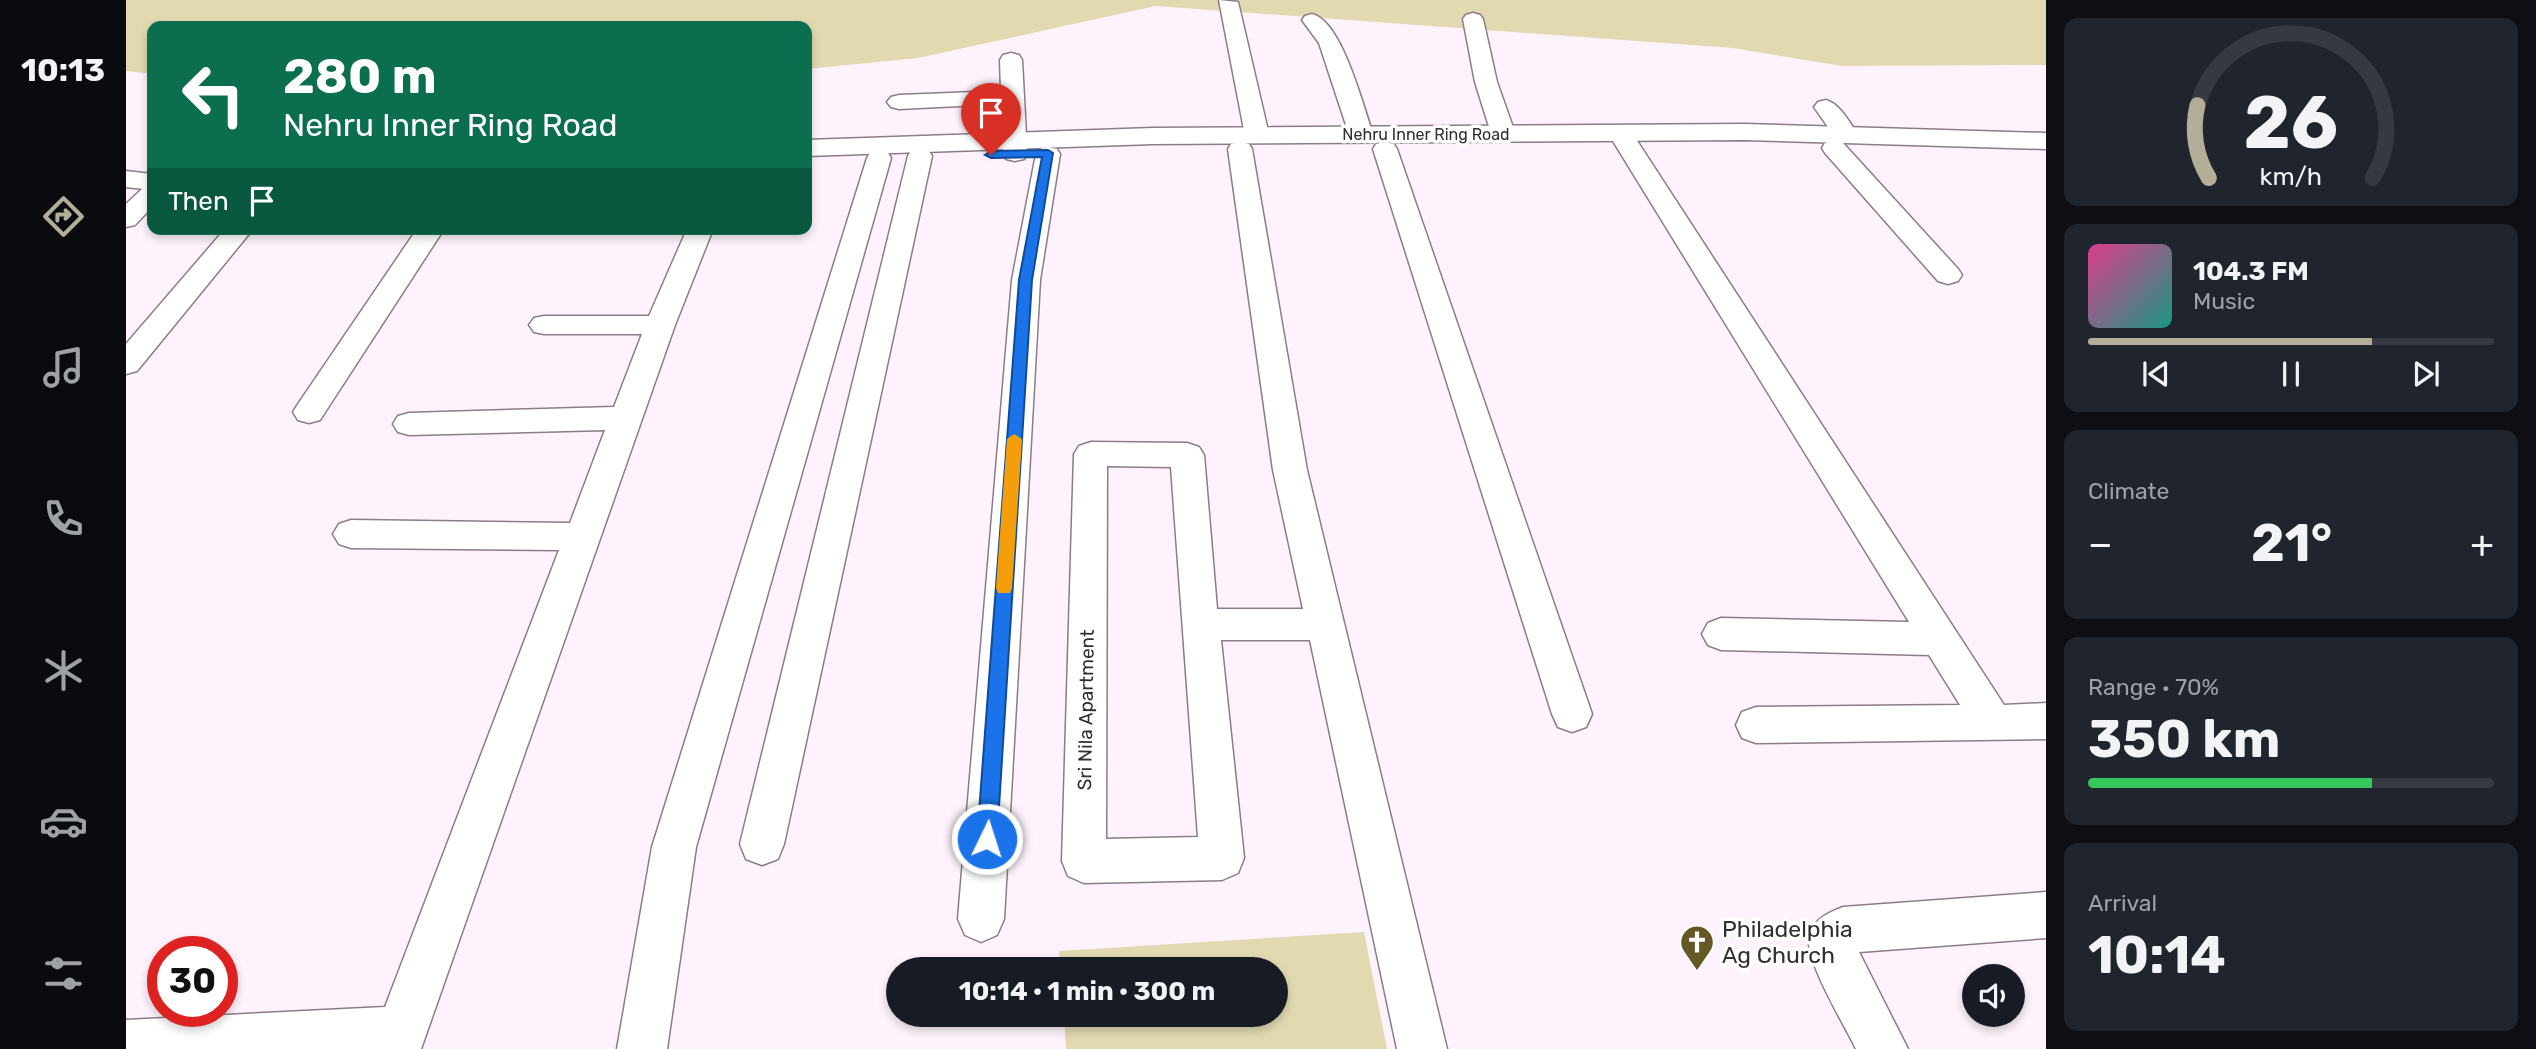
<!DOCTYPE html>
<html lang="en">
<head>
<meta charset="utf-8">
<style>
  :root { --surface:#171b24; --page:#20242c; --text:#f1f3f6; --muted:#9ea1a6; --line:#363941; --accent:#b2ae98 }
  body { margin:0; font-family:Rubik,sans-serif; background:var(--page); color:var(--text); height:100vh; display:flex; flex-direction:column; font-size:26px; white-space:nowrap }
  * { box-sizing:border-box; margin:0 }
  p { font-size:23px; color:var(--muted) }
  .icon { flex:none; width:38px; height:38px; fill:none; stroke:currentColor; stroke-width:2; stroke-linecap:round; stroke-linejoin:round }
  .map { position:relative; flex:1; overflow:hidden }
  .details { display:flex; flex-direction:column; gap:18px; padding:18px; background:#0d0f14; width:490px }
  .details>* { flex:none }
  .top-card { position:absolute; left:21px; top:21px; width:665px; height:214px; border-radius:14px; box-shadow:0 4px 10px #0003; background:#0b6e4f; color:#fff; overflow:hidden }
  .controls { position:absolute; left:1836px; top:964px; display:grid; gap:14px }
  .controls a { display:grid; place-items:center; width:63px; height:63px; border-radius:50%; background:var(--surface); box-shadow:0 4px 10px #0003; font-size:35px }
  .speed { position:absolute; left:21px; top:936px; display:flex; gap:14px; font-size:35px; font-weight:700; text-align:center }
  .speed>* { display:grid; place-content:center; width:91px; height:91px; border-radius:50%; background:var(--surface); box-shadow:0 4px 10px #0003; line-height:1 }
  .speed .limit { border:10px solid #d22; background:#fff; color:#111 }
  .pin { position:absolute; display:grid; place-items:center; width:60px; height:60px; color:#fff; margin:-72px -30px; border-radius:50% 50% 50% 0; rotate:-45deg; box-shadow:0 0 7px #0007 }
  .pin .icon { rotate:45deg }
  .me { position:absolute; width:77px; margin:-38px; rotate:4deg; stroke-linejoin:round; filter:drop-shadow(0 0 5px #0008) }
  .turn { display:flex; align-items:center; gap:24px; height:147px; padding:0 21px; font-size:32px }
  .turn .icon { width:91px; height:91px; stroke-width:2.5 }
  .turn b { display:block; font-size:49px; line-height:60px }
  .then { display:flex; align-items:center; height:66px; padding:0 21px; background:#0003; gap:14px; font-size:26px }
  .big { font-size:52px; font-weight:700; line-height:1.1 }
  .details .card { flex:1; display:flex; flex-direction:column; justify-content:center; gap:10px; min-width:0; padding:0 24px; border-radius:14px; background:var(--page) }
  .details .dial { align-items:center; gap:0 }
  .dial svg { height:182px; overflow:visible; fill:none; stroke:var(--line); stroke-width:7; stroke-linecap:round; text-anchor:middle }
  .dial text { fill:var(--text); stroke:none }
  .song { display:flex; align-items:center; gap:21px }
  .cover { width:84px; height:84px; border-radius:10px; background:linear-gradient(135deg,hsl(330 70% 55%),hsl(170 70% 35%)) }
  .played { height:7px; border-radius:4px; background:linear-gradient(90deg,var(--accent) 70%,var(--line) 70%) }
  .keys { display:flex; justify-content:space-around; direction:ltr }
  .heat { display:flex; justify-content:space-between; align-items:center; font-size:38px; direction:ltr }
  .charge { height:10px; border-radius:5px; background:linear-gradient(90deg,#34c759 70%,var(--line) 0) }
  .trip { position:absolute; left:760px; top:957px; width:402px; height:70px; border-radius:35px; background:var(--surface); box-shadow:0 4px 10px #0003; font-weight:700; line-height:70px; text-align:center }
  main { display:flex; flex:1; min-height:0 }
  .tab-bar { display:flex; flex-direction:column; width:126px; justify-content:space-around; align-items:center; background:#090b0e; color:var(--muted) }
  .tab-bar .icon { width:49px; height:49px }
  .tab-bar .active { color:var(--accent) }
  .tab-bar b { font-size:32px; color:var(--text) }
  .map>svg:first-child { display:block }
  .green { fill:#e1d9b0 }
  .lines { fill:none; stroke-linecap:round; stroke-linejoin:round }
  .minor-casing { stroke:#8c7c89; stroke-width:3 }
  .major-casing { stroke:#8c7c89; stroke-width:3 }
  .minor { fill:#fff; fill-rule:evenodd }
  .major { fill:#fff; fill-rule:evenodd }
  .route { fill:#1a73e8; stroke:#114b97; stroke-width:2 }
  .slow { fill:#f59e0b }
  .labels { text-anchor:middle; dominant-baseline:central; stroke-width:7; stroke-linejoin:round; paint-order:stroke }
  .far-street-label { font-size:16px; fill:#342d33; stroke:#fff }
  .street-label { font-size:19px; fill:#342d33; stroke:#fff }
  .near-poi-label { font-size:23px; fill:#342d33; stroke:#fff; text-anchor:start }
</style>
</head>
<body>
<main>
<nav class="tab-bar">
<b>10:13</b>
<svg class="icon active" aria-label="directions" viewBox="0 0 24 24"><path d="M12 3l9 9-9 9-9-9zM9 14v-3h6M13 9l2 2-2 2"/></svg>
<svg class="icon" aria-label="music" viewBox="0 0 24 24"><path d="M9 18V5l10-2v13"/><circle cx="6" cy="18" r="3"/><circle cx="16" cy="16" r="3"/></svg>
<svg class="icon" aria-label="phone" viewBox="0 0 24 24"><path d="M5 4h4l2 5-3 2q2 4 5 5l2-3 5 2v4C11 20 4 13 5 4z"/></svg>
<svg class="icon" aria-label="climate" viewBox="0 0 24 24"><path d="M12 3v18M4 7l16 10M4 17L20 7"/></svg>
<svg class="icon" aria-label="car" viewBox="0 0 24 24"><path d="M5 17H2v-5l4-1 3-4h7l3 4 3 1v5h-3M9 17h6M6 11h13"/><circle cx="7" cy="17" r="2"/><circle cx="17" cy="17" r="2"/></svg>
<svg class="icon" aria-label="filters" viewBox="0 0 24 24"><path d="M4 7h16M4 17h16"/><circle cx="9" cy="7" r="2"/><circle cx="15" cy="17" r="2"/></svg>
</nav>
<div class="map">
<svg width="1920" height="1049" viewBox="0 0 1920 1049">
  <rect width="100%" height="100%" fill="#fef3fc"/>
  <g class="green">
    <polygon points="0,0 1920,0 1920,65 1716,66 1607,48 1030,6 792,58 681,69 681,26 26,26 26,74 0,71"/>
    <polygon points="1238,932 1261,1049 940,1049 938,1015 1150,1015 1150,970 934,969 933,951"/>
  </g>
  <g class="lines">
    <g class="minor-casing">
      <g id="minor">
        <polygon points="1093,0 1112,2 1143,135 1140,140 1131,142 1122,140 1119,135"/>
        <polygon points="1347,13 1354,15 1357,19 1371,82 1389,133 1385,138 1377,140 1369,138 1365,133 1349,82 1337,19 1340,15"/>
        <path d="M 1186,14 C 1216,21 1237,106 1247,134 L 1244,139 L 1235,141 L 1226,139 L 1223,134 L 1193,43 L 1176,20 L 1179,16 Z"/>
        <polygon points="885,53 893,55 896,60 901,154 898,159 889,161 880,159 877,154 875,104 773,109 765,107 761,102 765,97 773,95 875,91 874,60 877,55"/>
        <path d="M 1700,100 C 1714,104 1724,123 1732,135 L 1729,140 L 1720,142 L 1711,140 L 1688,107 L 1692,102 Z"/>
        <polygon points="1494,126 1502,128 1506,133 1878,705 1920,703 1920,739 1630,743 1616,738 1610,725 1616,712 1630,707 1834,705 1803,655 1595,650 1582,645 1576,634 1582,623 1595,618 1783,622 1482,133 1486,128"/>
        <polygon points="1708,141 1717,143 1832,269 1836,275 1832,281 1822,284 1812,281 1699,153 1696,148 1699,143"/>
        <path d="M 1114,142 L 1123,144 L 1126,149 L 1181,470 L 1321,1049 L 1271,1049 L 1184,640 L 1095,640 L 1118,858 L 1112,873 L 1096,880 L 958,883 L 942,876 L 936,861 L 948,454 L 953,446 L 965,442 L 1061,443 L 1073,447 L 1078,455 L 1091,609 L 1177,609 L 1147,470 L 1102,149 L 1105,144 ZM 981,466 L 1045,467 L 1072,837 L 980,839 Z"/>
        <polygon points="1259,142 1268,144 1271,149 1466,714 1460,727 1446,732 1432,727 1426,714 1247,149 1250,144"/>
        <polygon points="922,147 931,149 934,154 914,280 878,919 871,935 855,942 839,935 832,919 886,280 910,154 913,149"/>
        <polygon points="794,149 803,151 806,156 658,844 652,859 636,865 620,859 614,844 782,156 785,151"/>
        <polygon points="753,151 762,153 765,158 570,847 541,1049 491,1049 526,847 741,158 744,153"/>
        <polygon points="26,185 26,207 9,225 0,227 0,204 17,188"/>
        <polygon points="99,229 127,229 11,371 0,374 0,344"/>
        <polygon points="291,229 318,229 194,420 183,423 172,420 167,412 172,404"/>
        <polygon points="561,229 587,229 549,325 295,1049 0,1049 0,1020 259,1007 433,550 225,548 213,544 207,534 213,524 225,520 444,523 479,430 283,435 272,432 267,424 272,416 283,413 488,407 516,334 418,334 408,332 403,325 408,318 418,316 523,316"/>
        <path d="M 1920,892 L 1920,938 L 1733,952 L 1782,1049 L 1730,1049 C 1719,1026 1680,962 1683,939 C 1685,920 1702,913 1717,907 Z"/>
      </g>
    </g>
    <g class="major-casing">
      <g id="major">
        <polygon points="1618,124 1920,133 1920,149 1618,140 1027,144 681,156 681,140 1027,128"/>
        <polygon points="0,171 26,174 26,190 0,187"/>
      </g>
    </g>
    <use href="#minor" class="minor"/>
    <use href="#major" class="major"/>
  </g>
  <polygon class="route" points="922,150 927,153 906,280 871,839 868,846 861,849 854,846 851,839 893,280 916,157 865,158 859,155 865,151"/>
  <polygon class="slow" points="888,434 896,439 886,588 884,593 872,593 870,588 881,439"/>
  <defs>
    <g id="church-pin" transform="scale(1.75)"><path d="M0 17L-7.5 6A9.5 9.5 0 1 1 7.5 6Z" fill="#645926" stroke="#fff"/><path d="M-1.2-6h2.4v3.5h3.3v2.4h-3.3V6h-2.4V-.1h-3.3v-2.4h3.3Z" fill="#fff"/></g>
  </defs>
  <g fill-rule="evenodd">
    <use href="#church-pin" x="1571" y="942"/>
  </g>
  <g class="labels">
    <g class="far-street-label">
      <text x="1300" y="134">Nehru Inner Ring Road</text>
    </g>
    <g class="street-label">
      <text transform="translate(960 710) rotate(-89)">Sri Nila Apartment</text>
    </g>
    <g class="near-poi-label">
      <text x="1596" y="929">Philadelphia<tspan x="1596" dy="26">Ag Church</tspan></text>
    </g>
  </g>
</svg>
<div class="controls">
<a><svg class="icon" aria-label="sound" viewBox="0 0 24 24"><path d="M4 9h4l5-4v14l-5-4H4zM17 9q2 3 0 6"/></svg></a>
</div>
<div class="speed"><div class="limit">30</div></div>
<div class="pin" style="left:865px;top:155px;background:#d93025"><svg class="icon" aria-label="arrive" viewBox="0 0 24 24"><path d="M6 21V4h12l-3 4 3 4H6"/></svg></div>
<svg class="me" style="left:861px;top:839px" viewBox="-20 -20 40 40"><circle r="17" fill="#1a73e8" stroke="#fff" stroke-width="3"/><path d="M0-11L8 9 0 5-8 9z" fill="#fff"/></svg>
<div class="trip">10:14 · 1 min · 300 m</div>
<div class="top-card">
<div class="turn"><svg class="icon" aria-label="left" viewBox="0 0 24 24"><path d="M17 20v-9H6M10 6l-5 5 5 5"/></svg><div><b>280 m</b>Nehru Inner Ring Road</div></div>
<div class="then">Then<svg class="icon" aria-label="arrive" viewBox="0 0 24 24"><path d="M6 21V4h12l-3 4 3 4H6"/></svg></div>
</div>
</div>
<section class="details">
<div class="card dial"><svg viewBox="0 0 100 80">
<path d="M14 69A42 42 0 1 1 86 69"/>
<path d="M14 69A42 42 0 0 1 9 37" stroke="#b2ae98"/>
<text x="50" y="56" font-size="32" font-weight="700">26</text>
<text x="50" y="72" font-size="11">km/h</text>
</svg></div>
<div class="card">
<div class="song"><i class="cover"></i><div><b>104.3 FM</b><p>Music</p></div></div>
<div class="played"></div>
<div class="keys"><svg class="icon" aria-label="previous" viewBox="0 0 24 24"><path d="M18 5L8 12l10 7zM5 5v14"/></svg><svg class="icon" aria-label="pause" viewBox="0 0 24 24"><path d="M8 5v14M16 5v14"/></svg><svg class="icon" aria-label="next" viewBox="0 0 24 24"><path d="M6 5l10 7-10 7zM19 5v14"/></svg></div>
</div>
<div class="card"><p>Climate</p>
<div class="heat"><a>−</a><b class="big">21°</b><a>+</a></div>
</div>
<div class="card"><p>Range · 70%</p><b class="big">350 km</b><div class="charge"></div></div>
<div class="card"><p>Arrival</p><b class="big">10:14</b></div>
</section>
</main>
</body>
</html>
